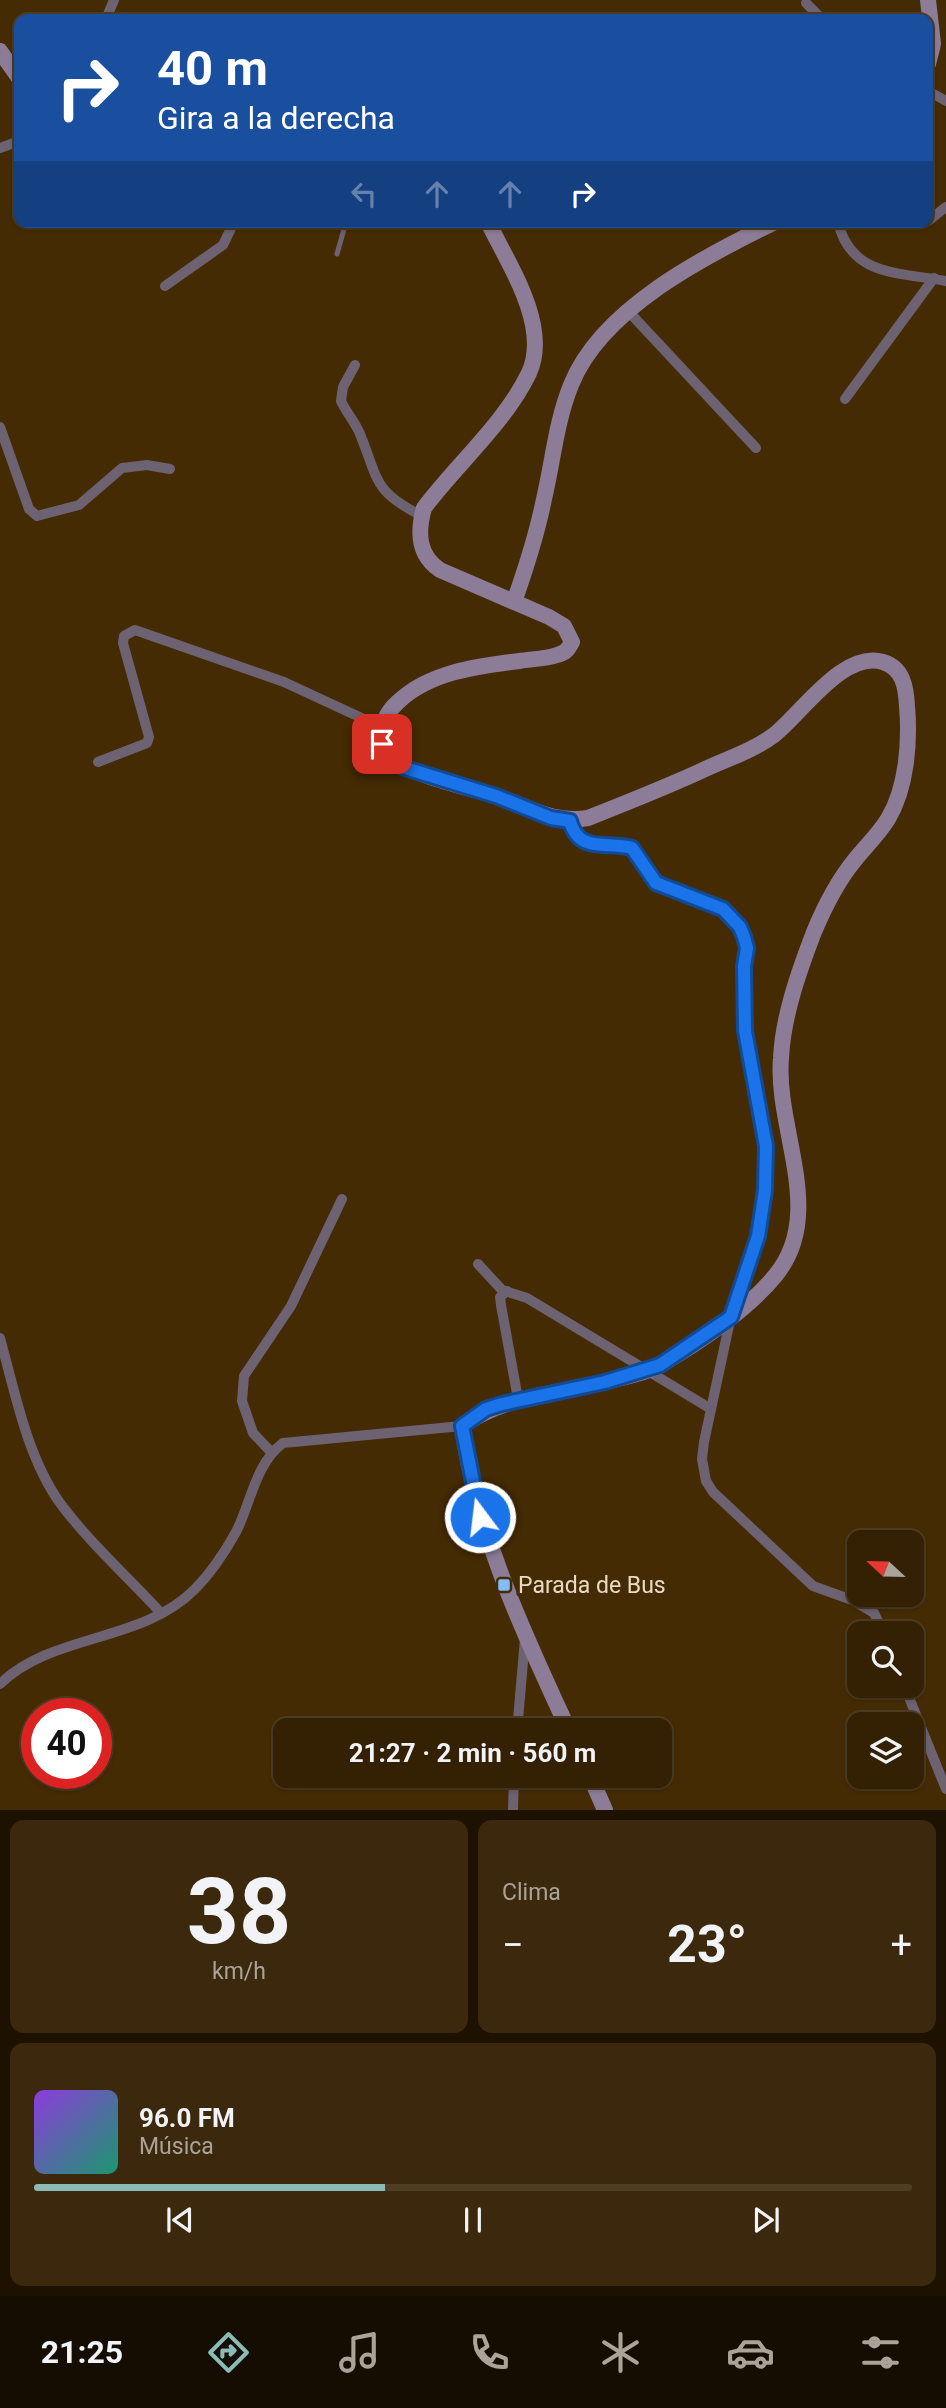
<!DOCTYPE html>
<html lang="es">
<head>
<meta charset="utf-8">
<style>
  :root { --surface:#342002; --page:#3c280c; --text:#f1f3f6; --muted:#a9a399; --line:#4e3e24; --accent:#8bbbb9 }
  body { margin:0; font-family:Roboto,sans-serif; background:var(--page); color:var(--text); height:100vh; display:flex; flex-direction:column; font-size:26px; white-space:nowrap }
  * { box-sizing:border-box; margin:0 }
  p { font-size:23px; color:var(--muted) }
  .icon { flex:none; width:38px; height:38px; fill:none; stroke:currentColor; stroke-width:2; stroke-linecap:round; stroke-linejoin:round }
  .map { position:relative; height:1810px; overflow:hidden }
  .panel { display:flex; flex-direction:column; gap:10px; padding:10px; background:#1d1201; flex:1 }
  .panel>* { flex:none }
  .hud { position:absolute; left:14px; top:14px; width:919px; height:214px; border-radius:14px; box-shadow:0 2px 5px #0004,0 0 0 2px var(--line); background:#1a4fa0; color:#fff; overflow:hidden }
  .needle { width:46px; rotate:292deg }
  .controls { position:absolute; left:847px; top:1530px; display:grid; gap:14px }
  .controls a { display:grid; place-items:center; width:77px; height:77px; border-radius:14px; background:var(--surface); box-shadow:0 2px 5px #0004,0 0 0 2px var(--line); font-size:35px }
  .speed { position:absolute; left:21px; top:1698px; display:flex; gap:14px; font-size:35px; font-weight:700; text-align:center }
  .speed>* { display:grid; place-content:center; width:91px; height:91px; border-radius:50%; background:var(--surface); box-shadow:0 2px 5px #0004,0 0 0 2px var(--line); line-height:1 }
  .speed .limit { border:10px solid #d22; background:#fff; color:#111 }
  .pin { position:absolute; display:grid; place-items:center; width:60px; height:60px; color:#fff; margin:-30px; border-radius:14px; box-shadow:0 4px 10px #0006 }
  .me { position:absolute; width:77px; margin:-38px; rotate:345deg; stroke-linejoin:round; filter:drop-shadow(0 0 5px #0008) }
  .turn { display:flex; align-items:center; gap:24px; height:147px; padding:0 28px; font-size:32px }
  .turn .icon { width:91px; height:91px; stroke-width:2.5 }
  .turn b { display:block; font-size:49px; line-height:60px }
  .lanes { display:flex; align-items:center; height:66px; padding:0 28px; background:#0003; justify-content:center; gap:35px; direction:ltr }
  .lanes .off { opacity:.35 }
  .big { font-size:52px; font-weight:700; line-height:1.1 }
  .panel .card { flex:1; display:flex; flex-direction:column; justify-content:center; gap:10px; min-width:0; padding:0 24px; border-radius:14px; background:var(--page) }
  .panel .dial { align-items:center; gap:0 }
  .dial b { font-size:91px; line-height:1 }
  .song { display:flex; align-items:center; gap:21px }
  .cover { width:84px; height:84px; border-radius:10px; background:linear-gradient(135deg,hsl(270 70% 55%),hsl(160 70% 35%)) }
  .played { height:7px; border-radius:4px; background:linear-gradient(90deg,var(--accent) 40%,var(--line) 40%) }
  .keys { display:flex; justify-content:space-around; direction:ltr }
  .heat { display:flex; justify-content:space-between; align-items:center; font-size:38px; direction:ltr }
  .panel .tiles { flex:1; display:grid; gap:10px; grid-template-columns:1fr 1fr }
  .card:last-child { grid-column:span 2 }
  .trip { position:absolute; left:273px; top:1718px; width:399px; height:70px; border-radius:14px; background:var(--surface); box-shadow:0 2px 5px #0004,0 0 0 2px var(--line); font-weight:700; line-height:70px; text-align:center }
  .menu { display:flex; height:112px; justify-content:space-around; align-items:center; background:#150d01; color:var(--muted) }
  .menu .icon { width:49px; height:49px }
  .menu .selected { color:var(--accent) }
  .menu b { font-size:32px; color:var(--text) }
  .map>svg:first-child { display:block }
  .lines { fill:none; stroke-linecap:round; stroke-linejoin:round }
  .lane { stroke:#6c6272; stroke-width:5 }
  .street { stroke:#6c6272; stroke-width:10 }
  .secondary { stroke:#8c7c97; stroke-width:16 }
  .route-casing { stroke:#114b97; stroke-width:18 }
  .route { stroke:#1a73e8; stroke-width:12 }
  .poi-dot { fill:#83bcfb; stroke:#452b03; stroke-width:2.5 }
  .labels { text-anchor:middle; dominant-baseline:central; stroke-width:7; stroke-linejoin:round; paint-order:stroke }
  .poi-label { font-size:23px; fill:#ead9c5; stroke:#452b03; text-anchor:start }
</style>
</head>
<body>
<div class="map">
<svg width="946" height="1810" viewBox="0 0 946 1810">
  <rect width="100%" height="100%" fill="#452b03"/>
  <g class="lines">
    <polyline class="lane" points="337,254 346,222"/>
    <g class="street">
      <polyline points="806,3 822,19"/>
      <polyline points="106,19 114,0"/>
      <polyline points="928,91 946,101"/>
      <polyline points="0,148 19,141"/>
      <polyline points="928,221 946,207"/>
      <path d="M 838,222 C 851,277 899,272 946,281"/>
      <polyline points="165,286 223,245 234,222"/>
      <polyline points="629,312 756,448"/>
      <path d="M 355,365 L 343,387 L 341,401 C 346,412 355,422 360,434 C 379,481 373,491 422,516"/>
      <polyline points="845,399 934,278"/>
      <polyline points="0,427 29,509 37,516 79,505 122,468 147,465 170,469"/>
      <polyline points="98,762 147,743 149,737 123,643 124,636 135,630 284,682 381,727"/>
      <path d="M 570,821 C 579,854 606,840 632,848 L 656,883 L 709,902 L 732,916 L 740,927 L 747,948 L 744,966 L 745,1031 L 763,1117 L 765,1190 L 758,1236 L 731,1316 L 704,1442 L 702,1459 L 706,1481 L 713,1492 L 813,1586 L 852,1600 L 874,1613 L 884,1633"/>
      <polyline points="478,1264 502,1290 527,1298 711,1409"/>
      <polyline points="507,1291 500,1297 501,1305 518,1399"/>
      <path d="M 0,1338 C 15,1392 27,1457 60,1503 C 88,1541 129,1578 161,1613"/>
      <polyline points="271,1452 253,1433 242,1401 244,1376 291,1306 342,1199"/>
      <path d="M 0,1684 C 52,1633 142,1643 195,1589 C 210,1574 226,1550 236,1532 C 251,1503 255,1464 283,1443 L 462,1426"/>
      <polyline points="904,1685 946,1789"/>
      <polyline points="517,1731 525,1639"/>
      <polyline points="513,1810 514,1776"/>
    </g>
    <g class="secondary">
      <polyline points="0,51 19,78"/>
      <polyline points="928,64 933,44 928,0"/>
      <path d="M 488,222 C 504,255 526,289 533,325 C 536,341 536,358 529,373 C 505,423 457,464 424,508 C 417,533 418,555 440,570 L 549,617 L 564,626 L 572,642 C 568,650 565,653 557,655 C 545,659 531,659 519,661 C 478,666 429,672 398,702 C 379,719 379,737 390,760 C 422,777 458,785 493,795 C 526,805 552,824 588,818 C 626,803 664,788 701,771 C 726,759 751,752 774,735 C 802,713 843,650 883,662 C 903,668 906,687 907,706 C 910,742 907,787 888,819 C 878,835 865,847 854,861 C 837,882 824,908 814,932 C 799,971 783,1016 781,1058 C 775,1129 827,1214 775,1276 C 748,1309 700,1342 662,1364 C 646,1373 622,1378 604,1382 C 554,1394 505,1396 462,1426 C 477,1534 523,1632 569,1731"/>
      <path d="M 514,602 C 526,568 537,534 544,499 C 553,461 556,422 571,385 C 601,309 705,256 775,222"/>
      <polyline points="590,1776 605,1810"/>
    </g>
  </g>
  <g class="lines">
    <g class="route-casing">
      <path id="route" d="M 382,744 L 390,760 L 405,768 L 496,796 L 551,818 L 570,821 C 579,854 606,841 632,848 L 656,883 L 723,909 L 740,927 L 744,937 L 747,948 L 744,966 L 745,1031 L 766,1146 L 765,1190 L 758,1236 L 731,1317 L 660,1365 L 605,1382 L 502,1404 L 486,1409 L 462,1426 L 480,1517"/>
    </g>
    <use href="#route" class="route"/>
  </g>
  <rect class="poi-dot" x="497" y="1578" width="14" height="14" rx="3.5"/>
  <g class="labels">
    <g class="poi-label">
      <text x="518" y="1585">Parada de Bus</text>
    </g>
  </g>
</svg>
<div class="controls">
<a><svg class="needle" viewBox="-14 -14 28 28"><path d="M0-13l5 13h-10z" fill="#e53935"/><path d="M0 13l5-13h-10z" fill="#a9a399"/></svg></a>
<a><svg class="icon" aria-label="search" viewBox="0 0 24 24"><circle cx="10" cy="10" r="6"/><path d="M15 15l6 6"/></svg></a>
<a><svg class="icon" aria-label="layers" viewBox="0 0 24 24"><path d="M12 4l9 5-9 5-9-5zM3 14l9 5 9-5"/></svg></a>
</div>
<div class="speed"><div class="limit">40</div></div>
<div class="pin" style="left:382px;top:744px;background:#d93025"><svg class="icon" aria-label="arrive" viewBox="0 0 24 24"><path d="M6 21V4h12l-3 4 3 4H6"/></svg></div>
<svg class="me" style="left:480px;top:1517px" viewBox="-20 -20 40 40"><circle r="17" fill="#1a73e8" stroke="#fff" stroke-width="3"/><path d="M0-11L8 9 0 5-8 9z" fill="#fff"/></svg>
<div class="trip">21:27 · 2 min · 560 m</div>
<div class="hud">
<div class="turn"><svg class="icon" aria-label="right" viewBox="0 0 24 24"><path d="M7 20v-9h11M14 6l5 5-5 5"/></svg><div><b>40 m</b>Gira a la derecha</div></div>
<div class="lanes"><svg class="icon off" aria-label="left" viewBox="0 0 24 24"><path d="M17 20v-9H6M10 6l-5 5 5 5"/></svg><svg class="icon off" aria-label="ahead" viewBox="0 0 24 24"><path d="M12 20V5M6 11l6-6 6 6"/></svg><svg class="icon off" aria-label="ahead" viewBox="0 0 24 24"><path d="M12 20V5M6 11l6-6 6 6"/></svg><svg class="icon" aria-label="right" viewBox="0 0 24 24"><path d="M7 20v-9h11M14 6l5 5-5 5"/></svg></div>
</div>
</div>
<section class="panel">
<div class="tiles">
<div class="card dial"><b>38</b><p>km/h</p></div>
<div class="card"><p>Clima</p>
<div class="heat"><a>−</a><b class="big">23°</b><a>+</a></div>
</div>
<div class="card">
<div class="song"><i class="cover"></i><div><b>96.0 FM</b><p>Música</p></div></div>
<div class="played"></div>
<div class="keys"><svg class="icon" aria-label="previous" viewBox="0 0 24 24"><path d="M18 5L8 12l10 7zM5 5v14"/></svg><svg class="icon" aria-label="pause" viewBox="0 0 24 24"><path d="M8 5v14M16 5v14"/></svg><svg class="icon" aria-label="next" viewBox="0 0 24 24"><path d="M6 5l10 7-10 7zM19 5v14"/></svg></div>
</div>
</div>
</section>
<nav class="menu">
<b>21:25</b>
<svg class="icon selected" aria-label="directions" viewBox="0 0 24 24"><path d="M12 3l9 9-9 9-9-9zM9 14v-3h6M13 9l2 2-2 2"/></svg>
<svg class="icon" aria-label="music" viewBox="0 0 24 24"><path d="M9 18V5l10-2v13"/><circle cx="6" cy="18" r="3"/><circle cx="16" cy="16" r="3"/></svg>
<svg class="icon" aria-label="phone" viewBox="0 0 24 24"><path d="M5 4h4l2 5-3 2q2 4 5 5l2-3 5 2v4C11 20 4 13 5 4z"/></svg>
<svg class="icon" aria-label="climate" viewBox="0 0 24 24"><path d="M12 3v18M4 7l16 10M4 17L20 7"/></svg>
<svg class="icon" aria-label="car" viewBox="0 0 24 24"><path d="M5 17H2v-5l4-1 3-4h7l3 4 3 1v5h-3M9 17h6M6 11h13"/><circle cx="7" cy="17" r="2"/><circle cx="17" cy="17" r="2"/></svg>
<svg class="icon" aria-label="filters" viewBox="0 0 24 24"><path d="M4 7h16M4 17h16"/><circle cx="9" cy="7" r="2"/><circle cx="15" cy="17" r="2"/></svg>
</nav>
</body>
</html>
